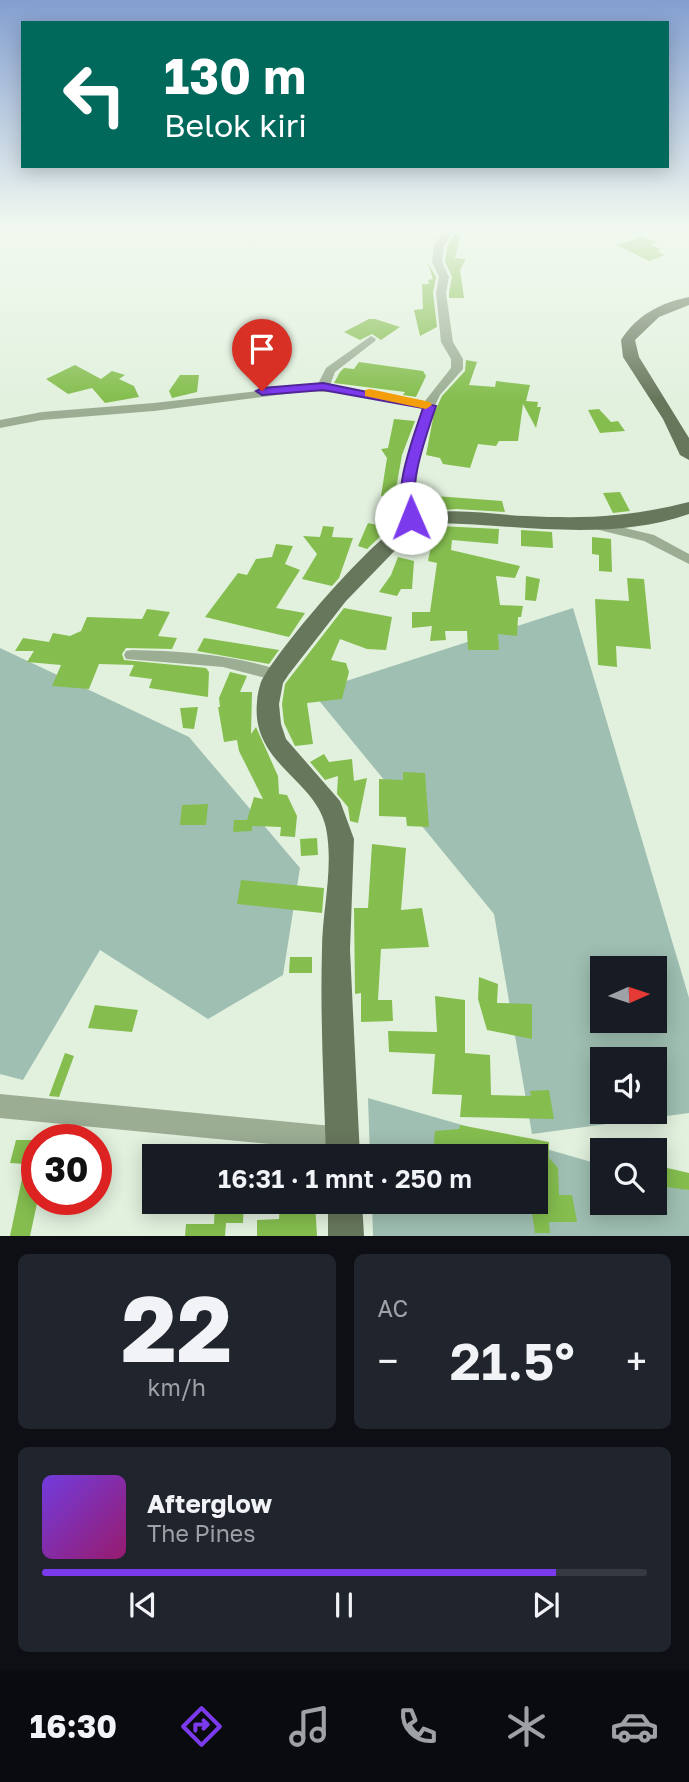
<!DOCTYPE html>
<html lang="id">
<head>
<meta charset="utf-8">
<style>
  :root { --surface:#171b24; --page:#20242c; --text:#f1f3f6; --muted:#9ea1a6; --line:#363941; --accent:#7c3aed }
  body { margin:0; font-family:"Golos Text",sans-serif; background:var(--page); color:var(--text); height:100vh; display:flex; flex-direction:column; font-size:26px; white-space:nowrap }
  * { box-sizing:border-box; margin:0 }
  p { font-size:23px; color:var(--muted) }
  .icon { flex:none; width:38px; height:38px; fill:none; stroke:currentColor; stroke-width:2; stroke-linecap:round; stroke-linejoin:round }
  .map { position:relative; height:1236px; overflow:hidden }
  .drawer { display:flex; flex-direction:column; gap:18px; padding:18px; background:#0d0f14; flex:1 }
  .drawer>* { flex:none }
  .hud { position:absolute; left:21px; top:21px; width:648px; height:147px; border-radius:0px; box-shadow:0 4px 18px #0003; background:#00695c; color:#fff; overflow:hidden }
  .needle { width:46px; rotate:87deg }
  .controls { position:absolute; left:590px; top:956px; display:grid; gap:14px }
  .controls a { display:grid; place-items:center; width:77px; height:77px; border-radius:0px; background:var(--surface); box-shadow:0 4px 18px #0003; font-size:35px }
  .speed { position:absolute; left:21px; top:1124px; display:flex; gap:14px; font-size:35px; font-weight:700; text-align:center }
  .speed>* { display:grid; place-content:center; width:91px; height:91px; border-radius:50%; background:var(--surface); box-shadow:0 4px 18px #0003; line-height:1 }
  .speed .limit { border:10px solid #d22; background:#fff; color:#111 }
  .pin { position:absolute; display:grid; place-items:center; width:60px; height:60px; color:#fff; margin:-72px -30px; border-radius:50% 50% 50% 0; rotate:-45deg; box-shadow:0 0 7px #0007 }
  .pin .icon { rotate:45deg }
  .me { position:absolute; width:77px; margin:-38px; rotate:359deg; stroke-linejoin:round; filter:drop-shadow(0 0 5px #0008) }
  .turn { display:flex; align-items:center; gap:24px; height:147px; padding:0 28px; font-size:32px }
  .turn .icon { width:91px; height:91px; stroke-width:2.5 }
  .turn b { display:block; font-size:49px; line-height:60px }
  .big { font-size:52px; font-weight:600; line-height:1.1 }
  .drawer .tile { flex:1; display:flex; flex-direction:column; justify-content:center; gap:10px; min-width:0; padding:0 24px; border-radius:10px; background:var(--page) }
  .drawer .dial { align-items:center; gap:0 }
  .dial b { font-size:91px; line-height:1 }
  .song { display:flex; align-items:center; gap:21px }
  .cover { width:84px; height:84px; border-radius:10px; background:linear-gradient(135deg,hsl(260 70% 55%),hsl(320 70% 35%)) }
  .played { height:7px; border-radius:4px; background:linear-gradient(90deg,var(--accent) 85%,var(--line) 85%) }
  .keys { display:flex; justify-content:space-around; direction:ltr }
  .heat { display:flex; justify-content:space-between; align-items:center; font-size:38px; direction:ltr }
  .drawer .tiles { flex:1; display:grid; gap:18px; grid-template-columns:1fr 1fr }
  .tile:last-child { grid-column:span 2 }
  .trip { position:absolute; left:142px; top:1144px; width:406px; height:70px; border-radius:0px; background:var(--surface); box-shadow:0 4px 18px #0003; font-weight:600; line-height:70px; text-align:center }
  .dock { display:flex; height:112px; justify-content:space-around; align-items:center; background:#090b0e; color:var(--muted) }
  .dock .icon { width:49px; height:49px }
  .dock .current { color:var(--accent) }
  .dock b { font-size:32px; color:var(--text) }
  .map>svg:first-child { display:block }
  .green { fill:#9fbfb2; fill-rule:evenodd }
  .building { fill:#85be4f }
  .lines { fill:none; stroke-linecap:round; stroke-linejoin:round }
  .minor { fill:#9bae94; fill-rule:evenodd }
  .major { fill:#67775c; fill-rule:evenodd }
  .route { fill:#7c3aed; stroke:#51269a; stroke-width:2 }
  .slow { fill:#f59e0b }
</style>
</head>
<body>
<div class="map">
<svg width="689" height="1236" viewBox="0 0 689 1236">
  <rect width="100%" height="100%" fill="#e2f1de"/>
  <g class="green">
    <path d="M 573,608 L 689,998 L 689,1113 L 532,1134 L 494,914 L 312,692 ZM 602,968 L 654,968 L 654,1020 L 602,1020 ZM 602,1059 L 654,1059 L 654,1111 L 602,1111 Z"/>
    <polygon points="0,648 189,737 300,868 283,975 208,1019 100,950 23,1080 0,1074"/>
    <polygon points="368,1098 602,1165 602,1202 654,1202 655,1180 689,1190 689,1236 373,1236 372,1202 536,1202 536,1157 370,1157"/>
  </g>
  <g class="building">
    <polygon points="455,233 461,234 455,258 466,259 460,270 464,298 449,298 449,293 452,277 445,262 447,247"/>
    <polygon points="641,237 657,242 650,245 661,249 657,251 665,255 649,261 617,245"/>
    <polygon points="428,263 436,277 433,293 437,327 420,336 414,310 423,309 422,284 429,284 428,280 433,279"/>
    <polygon points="369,319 375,319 400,327 381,340 372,334 360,340 344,332"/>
    <polygon points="466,360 477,362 469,385 495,387 496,381 530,385 526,401 538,402 537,407 541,407 536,428 523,404 518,441 499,441 496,446 478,444 470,468 443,464 440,458 426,455 434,413 442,396 465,371"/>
    <polygon points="359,362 423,371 426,376 416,397 403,395 405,392 334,383 340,372 344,368 354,369"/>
    <polygon points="75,365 101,379 112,371 125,375 119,379 134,386 139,397 105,403 92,388 68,394 46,379"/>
    <polygon points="180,375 199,375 197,392 172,398 169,391"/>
    <polygon points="599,409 611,422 618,421 625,431 600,433 588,410"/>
    <polygon points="394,419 415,421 402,455 389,528 367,549 358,546 368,523 377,525 386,496 381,496 387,458 381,449 388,448"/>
    <polygon points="620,492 630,511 613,513 603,493"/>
    <polygon points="422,495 502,501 505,512 456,509 419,512 417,509"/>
    <polygon points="323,526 334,527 332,537 353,538 339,578 332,586 302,579 317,554 303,536 320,537"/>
    <polygon points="439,526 499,529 498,544 452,540 451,550 520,566 515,578 496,576 500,605 523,606 521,617 518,617 517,636 498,634 499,650 468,650 467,631 445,631 446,640 430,641 432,626 412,628 412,612 430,612 437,563 428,561 433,536 430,530"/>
    <polygon points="521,530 552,532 553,548 521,546"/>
    <polygon points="592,537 611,539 612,572 599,571 599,555 592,554"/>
    <polygon points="276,544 293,546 285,564 300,570 276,608 305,613 289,637 205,617 238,573 247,575 256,559 272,557"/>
    <polygon points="398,557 414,561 412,589 401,589 397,596 379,592 391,575"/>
    <polygon points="526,576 540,579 536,601 525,600"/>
    <polygon points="627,578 644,579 651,649 616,646 617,667 598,665 595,599 629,601"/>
    <polygon points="344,608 392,617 386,650 367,649 340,639 331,660 346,663 349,672 342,699 307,703 313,744 295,746 284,723 282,704 285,684"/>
    <polygon points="147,609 170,612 158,636 177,638 172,649 126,648 122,654 124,660 206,668 209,672 208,697 149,688 152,679 129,676 134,665 99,664 89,689 52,686 61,665 27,662 34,651 15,651 23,638 49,642 53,633 70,636 81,631 87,617 142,619"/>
    <polygon points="204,638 242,644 279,650 269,664 197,651"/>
    <polygon points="230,672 247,676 240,692 252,692 251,734 256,727 278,776 279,794 287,795 297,816 295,837 280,836 281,827 252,826 252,831 233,832 234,820 247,820 254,797 263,799 239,751 237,740 224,742 218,707 220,707 219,698"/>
    <polygon points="198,707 194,729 183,728 180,708"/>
    <polygon points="324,754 329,762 352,759 354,781 367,778 358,823 350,821 348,807 337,794 338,776 325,780 310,762"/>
    <polygon points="403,772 425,773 429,827 407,826 406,817 379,816 379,779 403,780"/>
    <polygon points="208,804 206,825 180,825 182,805"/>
    <polygon points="317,838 318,855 301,856 300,839"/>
    <polygon points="372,844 406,848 401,910 422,908 429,947 381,949 378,1000 392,1000 393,1021 361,1022 361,993 355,994 354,908 368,908"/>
    <polygon points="241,880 324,888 322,913 237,904"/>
    <polygon points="290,957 312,957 312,973 289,973"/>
    <polygon points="479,977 498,984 497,1003 532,1004 532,1039 487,1030 478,999"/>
    <polygon points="435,996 465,1000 465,1053 490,1055 491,1095 531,1096 530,1091 549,1090 554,1119 460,1117 462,1095 432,1094 435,1054 389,1052 388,1031 437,1032"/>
    <polygon points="95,1005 138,1010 132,1032 88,1028"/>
    <polygon points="65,1053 74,1056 59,1097 49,1096"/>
    <polygon points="460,1125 549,1142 549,1158 558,1168 559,1195 572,1195 577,1222 549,1222 550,1233 535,1233 531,1206 536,1206 536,1157 433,1154 435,1131 459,1129"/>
    <polygon points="16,1140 37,1140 38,1199 30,1236 10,1236 25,1164 10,1163"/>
    <polygon points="663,1167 689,1173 689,1190 666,1187"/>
    <polygon points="215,1202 244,1202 243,1223 226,1223 225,1236 185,1236 186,1224 214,1224"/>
    <polygon points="280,1202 315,1202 317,1236 257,1236 257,1220 279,1219"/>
  </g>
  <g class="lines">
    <g class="minor">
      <polygon points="447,226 456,226 444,246 442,262 449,277 446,293 453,342 463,359 463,369 440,395 432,412 419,457 414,509 422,522 420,525 410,525 400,509 407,457 422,408 343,393 309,391 154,411 42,420 0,428 0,420 42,412 154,403 318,384 326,368 371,336 376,339 375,341 335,372 330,385 425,401 451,368 451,359 441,342 436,293 439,277 432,262 434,246"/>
      <polygon points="592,520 654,535 689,554 689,564 644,541 587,527 585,524 587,521"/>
      <path d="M 132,650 C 184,651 233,655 283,671 L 285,675 L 277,681 L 223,667 L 126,659 L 124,655 L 126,651 Z"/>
      <polygon points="0,1094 342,1127 351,1130 354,1139 351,1148 342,1151 0,1118"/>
    </g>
    <g class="major">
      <path d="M 689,297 L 689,305 L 659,317 L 635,340 L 639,357 L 689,438 L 689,460 L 680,455 L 663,419 L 623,357 L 621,340 C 637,315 660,303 689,297 Z"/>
      <path d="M 689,502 L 689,514 C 609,542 521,525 439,523 L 423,526 L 410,535 L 346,601 L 289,674 L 283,683 L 279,704 L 281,724 L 286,739 L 340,801 L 354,839 L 350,950 L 360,1157 L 326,1157 C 324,1088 320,1019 322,950 C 322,910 334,869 326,828 C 316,779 251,764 257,702 C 257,696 259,688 261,682 C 278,648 382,526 415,516 C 449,506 491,515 526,516 C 588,519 629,517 689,502 Z"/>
      <polygon points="328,1202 362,1202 364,1236 328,1236"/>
    </g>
  </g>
  <linearGradient id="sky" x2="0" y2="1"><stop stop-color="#839fd0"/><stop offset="0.57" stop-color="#f2f9f0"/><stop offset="1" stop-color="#f2f9f0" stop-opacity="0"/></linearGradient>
  <rect width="689" height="399" fill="url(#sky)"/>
  <path class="route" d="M 323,383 L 436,406 C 427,433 405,492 418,518 L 416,521 L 406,521 C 390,495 414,436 423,408 L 323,390 L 262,395 L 256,391 L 262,388 Z"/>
  <polygon class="slow" points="370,389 430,402 432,405 426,409 365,396 365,390"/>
</svg>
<div class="controls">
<a><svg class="needle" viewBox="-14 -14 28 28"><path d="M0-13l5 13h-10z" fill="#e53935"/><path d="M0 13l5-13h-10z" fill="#9ea1a6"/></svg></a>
<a><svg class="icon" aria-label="sound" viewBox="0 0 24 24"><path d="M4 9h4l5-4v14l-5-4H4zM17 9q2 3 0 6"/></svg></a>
<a><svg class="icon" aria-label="search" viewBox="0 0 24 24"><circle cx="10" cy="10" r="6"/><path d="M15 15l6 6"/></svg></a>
</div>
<div class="speed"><div class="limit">30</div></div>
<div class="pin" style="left:262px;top:391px;background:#d93025"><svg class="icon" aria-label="arrive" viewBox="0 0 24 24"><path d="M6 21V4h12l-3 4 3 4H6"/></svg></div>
<svg class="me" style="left:411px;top:518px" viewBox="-20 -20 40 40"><circle r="19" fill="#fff"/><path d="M0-13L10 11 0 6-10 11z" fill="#7c3aed"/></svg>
<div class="trip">16:31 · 1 mnt · 250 m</div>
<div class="hud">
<div class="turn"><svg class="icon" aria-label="left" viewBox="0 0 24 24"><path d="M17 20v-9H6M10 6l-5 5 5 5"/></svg><div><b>130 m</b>Belok kiri</div></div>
</div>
</div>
<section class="drawer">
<div class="tiles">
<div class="tile dial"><b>22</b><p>km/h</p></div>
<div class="tile"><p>AC</p>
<div class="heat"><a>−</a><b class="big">21.5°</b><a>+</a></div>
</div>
<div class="tile">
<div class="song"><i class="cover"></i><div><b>Afterglow</b><p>The Pines</p></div></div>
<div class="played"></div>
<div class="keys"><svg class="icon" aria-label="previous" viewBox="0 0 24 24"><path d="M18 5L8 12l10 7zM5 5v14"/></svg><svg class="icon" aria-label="pause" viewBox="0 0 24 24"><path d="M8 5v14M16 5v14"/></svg><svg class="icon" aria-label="next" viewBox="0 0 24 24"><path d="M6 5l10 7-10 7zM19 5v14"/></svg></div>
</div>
</div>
</section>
<nav class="dock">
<b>16:30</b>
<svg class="icon current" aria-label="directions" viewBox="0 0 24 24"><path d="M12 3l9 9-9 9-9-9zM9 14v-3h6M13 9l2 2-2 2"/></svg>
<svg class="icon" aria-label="music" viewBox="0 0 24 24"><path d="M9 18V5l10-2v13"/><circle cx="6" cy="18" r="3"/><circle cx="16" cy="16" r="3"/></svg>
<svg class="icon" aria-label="phone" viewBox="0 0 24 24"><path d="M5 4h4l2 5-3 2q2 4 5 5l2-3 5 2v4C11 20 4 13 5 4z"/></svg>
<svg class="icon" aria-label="climate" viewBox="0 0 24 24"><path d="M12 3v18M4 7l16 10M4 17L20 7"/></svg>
<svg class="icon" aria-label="car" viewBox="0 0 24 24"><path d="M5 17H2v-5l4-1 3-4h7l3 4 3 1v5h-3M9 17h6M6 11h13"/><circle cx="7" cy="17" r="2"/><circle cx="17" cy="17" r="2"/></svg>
</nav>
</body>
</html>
